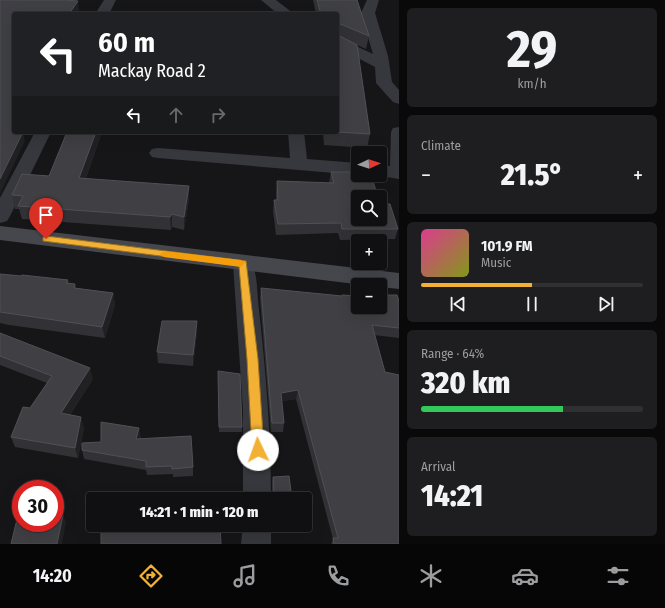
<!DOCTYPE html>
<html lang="en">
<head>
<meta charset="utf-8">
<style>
  :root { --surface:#101012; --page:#1e1e20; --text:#f1f3f6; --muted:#9c9d9f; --line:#303032; --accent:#f2b134 }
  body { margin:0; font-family:"Fira Sans Condensed",sans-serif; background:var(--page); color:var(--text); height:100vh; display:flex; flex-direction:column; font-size:15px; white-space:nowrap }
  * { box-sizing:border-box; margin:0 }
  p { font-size:13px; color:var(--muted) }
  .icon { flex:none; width:22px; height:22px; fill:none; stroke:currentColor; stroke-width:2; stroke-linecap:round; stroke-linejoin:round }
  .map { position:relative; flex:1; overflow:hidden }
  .details { display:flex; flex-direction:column; gap:8px; padding:8px; background:#09090a; width:266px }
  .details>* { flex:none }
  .banner { position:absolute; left:12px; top:12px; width:327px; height:122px; border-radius:4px; box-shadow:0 4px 16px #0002,0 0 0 1px var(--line); background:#202124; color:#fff; overflow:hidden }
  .needle { width:26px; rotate:86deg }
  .tools { position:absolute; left:351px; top:146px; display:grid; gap:8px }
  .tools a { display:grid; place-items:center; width:36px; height:36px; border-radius:4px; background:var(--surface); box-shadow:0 4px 16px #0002,0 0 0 1px var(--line); font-size:20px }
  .speed { position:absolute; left:12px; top:480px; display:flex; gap:8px; font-size:20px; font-weight:700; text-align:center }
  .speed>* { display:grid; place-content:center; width:52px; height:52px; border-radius:50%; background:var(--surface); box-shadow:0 4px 16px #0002,0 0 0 1px var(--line); line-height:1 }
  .speed .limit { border:6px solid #d22; background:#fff; color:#111 }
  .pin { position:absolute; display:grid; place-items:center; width:34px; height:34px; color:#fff; margin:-41px -17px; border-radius:50% 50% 50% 0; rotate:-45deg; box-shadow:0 0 4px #0007 }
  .pin .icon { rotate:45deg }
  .me { position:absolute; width:44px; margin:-22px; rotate:357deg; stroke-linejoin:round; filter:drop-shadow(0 0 3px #0008) }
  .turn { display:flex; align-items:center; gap:14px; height:84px; padding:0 20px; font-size:18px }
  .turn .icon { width:52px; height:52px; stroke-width:2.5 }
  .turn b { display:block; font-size:28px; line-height:34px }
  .lanes { display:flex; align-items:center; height:38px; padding:0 20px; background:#0003; justify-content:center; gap:20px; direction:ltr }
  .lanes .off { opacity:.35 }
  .big { font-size:30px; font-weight:800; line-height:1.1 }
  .details .card { flex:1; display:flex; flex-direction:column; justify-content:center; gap:6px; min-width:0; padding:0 14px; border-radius:6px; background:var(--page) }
  .details .dial { align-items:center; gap:0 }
  .dial b { font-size:52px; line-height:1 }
  .song { display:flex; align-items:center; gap:12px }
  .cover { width:48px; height:48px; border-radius:6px; background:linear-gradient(135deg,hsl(330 70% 55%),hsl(70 70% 35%)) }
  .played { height:4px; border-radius:2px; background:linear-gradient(90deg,var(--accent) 50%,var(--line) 50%) }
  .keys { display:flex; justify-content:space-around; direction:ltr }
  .heat { display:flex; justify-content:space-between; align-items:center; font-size:22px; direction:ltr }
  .charge { height:6px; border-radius:3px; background:linear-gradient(90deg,#34c759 64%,var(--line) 0) }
  .trip { position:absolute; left:86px; top:492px; width:226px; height:40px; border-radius:4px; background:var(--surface); box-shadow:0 4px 16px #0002,0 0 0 1px var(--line); font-weight:800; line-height:40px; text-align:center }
  .tabs { display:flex; height:64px; justify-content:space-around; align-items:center; background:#060607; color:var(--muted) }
  .tabs .icon { width:28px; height:28px }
  .tabs .active { color:var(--accent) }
  .tabs b { font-size:18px; color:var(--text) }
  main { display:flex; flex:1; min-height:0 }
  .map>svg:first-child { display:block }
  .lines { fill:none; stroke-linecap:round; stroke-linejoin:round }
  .street { fill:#37383d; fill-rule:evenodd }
  .secondary { fill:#45474d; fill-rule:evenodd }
  .wall { fill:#323236 }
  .shaded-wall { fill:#212124 }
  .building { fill:#3f3f44; stroke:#4f5156 }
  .route { fill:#f2b134; stroke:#9d7322 }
  .slow { fill:#f59e0b }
</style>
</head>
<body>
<main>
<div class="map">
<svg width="399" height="544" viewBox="0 0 399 544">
  <rect width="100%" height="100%" fill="#161618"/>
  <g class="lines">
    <g class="street">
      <polygon points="104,0 116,0 109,14 95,14"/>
      <polygon points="261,0 276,0 294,14 278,14"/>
      <polygon points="367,0 379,0 375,13 388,56 392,82 399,90 399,104 393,102 376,83 375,67 337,47 337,37 373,54 361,13"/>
      <polygon points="399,127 399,179 374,175 380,175 380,165 390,166 391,132 393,128"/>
      <polygon points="35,132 51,132 10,216 7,221 0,223 0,198"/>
      <polygon points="288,132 304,132 307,159 358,163 358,175 158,158 152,157 149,153 152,149 158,148 290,158"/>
      <path d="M 243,256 L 250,259 C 258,272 257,294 259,310 C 266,373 271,436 271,499 L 243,499 L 243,410 L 233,264 L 236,259 Z"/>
      <polygon points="243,525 271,525 271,544 241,544"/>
    </g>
    <polygon class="secondary" points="0,226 399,273 399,289 380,287 380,285 363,285 0,240"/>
  </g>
  <g class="wall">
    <polygon points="313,0 357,0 369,36 366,49 357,45 370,134 367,148 324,145 323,132 337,132 337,14 316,14"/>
    <polygon points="70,132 102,132 86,178 189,199 184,230 172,227 171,230 22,219 19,209 15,209 12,195 49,176"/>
    <polygon points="331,172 358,197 398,229 395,239 340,240 338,233 276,235 273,211 274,200 276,200 276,192 277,181 329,183"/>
    <polygon points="0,274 68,280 69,284 75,284 76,288 113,293 115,305 105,338 9,325 0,323"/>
    <polygon points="261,288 342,296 342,295 399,301 399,338 374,335 399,544 331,544 333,539 296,399 282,401 284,423 283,432 271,432 260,298"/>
    <polygon points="197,321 197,332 193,366 158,363 157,352"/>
    <polygon points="0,333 93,379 70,415 84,428 78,458 15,447 11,437 47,383 0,365"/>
    <polygon points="218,371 242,427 242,432 219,432"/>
    <polygon points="141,437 140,439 193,467 193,476 173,477 173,474 147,475 146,470 84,459 82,450 101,442"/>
    <polygon points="273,477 292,499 267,499 268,496 272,494 272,482"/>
  </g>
  <g class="shaded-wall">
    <polygon points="78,1 79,10 76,14 69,14"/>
    <polygon points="23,132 25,141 0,194 0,179"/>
    <polygon points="96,132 102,132 81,191 79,178"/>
    <polygon points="189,186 189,199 184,230 184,217"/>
    <polygon points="172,214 172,227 171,230 170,217"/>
    <polygon points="113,293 115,305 105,338 102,327"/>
    <polygon points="197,321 197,332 193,366 193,355"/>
    <polygon points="90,368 93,379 64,424 61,413"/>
    <polygon points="298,390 296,399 279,402 281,393"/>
    <polygon points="81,417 84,428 78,458 75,448"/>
    <polygon points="139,428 141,437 138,448 136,439"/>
    <polygon points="63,515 66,522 62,544 57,544"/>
  </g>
  <g class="building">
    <polygon points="0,0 66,0 78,1 69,14 14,14 14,132 23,132 0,179"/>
    <polygon points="317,0 357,0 369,36 338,23 338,35 357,45 370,134 337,132 337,14 321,14"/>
    <polygon points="67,132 96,132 79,178 189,186 184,217 172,214 170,217 18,206 23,196 12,195 22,174 49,176"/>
    <polygon points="331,172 358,172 358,175 371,175 378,197 358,197 358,219 380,219 380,203 380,204 390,204 398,229 342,229 341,223 278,224 274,200 278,200 277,181 334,183"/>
    <polygon points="0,274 21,276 22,275 68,280 66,283 75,284 74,288 113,293 102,327 0,312"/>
    <polygon points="261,288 342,296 342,295 358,296 358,307 380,307 380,295 397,295 399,301 399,328 372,325 385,372 399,375 399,544 334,544 333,538 338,538 298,390 281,393 284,423 272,423"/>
    <polygon points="162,321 197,321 193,355 157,352"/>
    <polygon points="0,333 90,368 61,413 81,417 75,448 11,437 23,407 30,408 52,376 0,356"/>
    <polygon points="218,371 240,374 242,427 219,427"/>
    <polygon points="101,422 139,428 136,439 191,436 193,467 172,469 172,466 146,467 146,461 82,450 82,443 101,442"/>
    <polygon points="289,476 292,499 268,499 268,496 274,494 273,477"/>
    <polygon points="19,511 21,512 21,523 55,523 55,514 63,515 57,544 11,544"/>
    <polygon points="101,525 220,525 221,544 101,544"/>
  </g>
  <polygon class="route" points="46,236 246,261 258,359 264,450 262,454 258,455 254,454 252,450 247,359 239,266 43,241 43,237"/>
  <polygon class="slow" points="164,251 241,260 245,263 241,267 164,257 160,254"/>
</svg>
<div class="tools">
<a><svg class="needle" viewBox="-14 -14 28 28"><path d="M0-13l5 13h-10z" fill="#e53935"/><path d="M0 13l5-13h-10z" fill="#9c9d9f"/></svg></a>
<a><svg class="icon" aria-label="search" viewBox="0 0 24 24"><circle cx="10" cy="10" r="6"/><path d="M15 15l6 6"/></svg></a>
<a>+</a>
<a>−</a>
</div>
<div class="speed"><div class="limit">30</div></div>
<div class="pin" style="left:46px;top:239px;background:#d93025"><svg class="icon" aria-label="arrive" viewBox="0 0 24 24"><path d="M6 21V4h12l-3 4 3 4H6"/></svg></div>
<svg class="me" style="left:258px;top:450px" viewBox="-20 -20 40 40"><circle r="19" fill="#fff"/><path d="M0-13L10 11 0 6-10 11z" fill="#f2b134"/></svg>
<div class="trip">14:21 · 1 min · 120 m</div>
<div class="banner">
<div class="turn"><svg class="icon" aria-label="left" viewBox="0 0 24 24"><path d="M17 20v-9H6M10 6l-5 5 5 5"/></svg><div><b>60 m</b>Mackay Road 2</div></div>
<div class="lanes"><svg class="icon" aria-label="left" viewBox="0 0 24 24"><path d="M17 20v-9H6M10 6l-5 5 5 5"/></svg><svg class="icon off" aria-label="ahead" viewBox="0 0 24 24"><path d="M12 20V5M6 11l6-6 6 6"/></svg><svg class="icon off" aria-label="right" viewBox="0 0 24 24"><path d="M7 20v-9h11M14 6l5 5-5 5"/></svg></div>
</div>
</div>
<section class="details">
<div class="card dial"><b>29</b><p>km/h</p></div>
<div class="card"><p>Climate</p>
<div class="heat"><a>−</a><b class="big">21.5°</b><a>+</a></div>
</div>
<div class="card">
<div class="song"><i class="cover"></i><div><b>101.9 FM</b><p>Music</p></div></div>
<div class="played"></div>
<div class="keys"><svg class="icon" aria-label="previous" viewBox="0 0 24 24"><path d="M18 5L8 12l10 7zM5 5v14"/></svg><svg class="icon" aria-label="pause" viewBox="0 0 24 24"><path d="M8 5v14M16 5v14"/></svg><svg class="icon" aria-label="next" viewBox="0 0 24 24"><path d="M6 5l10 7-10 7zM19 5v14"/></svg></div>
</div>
<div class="card"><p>Range · 64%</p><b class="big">320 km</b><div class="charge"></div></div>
<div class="card"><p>Arrival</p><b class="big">14:21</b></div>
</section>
</main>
<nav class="tabs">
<b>14:20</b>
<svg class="icon active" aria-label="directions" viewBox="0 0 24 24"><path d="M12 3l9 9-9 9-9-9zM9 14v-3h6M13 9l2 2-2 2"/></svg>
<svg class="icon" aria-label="music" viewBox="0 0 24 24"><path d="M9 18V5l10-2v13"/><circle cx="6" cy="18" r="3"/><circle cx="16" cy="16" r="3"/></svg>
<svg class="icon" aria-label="phone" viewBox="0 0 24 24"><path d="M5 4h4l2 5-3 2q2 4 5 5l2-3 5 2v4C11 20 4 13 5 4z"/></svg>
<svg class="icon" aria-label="climate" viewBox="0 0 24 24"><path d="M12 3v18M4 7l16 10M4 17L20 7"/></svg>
<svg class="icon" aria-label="car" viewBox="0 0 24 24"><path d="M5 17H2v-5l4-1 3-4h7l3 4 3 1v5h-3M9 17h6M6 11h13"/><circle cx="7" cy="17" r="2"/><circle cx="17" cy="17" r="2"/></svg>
<svg class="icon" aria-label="filters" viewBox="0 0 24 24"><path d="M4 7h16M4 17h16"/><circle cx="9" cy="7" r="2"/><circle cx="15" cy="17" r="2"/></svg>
</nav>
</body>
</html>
